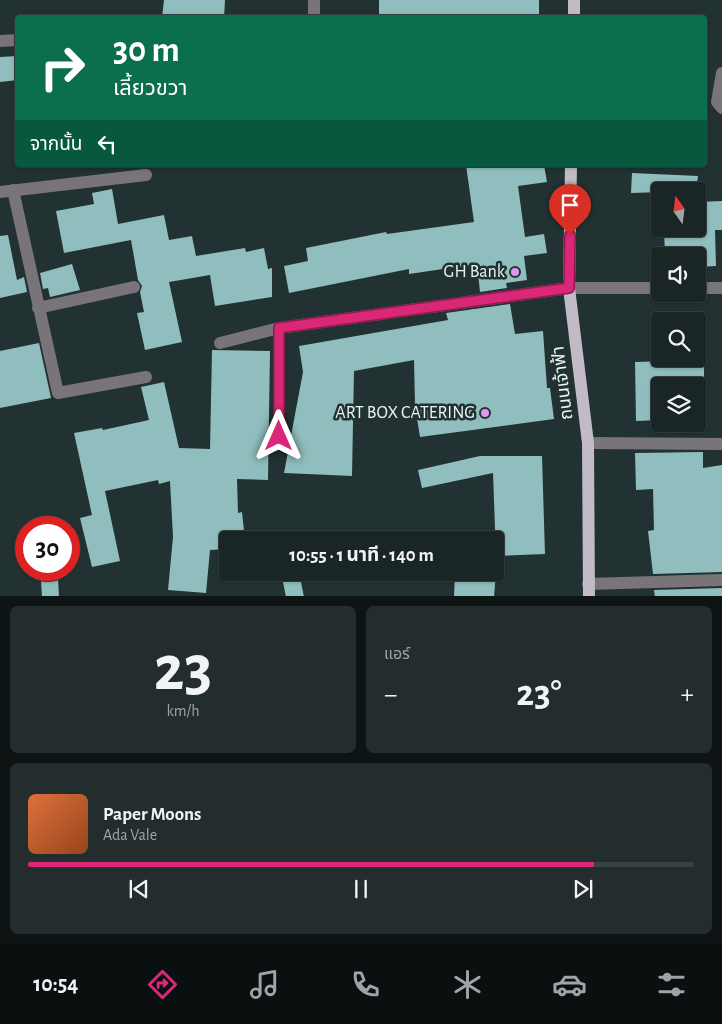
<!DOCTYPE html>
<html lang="th">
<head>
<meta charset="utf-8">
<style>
  :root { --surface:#1a2525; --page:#232d2d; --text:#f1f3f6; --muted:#9fa5a7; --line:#384242; --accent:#db2777 }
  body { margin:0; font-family:"Alegreya Sans","Noto Sans Thai",sans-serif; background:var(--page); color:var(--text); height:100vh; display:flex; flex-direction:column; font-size:19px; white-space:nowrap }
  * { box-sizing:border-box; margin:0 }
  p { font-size:16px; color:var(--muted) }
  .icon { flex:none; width:28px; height:28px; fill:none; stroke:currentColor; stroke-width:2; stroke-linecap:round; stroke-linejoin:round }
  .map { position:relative; height:596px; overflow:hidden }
  .panel { display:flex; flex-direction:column; gap:10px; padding:10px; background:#0e1414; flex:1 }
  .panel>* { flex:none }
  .top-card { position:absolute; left:15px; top:15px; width:692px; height:152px; border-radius:5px; box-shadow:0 1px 4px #0004,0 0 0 1px var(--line); background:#0b6e4f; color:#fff; overflow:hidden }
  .needle { width:32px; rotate:346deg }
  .tools { position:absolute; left:651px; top:182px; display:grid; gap:10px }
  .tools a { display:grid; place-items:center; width:55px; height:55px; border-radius:5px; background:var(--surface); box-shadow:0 1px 4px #0004,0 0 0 1px var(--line); font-size:25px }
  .speed { position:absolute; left:15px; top:516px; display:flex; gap:10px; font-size:25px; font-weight:700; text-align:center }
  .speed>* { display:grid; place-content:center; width:65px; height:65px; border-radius:50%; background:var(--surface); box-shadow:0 1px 4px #0004,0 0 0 1px var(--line); line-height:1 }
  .speed .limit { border:8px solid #d22; background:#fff; color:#111 }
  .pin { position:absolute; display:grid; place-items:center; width:42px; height:42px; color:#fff; margin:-51px -21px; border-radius:50% 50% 50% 0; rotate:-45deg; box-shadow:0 0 5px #0007 }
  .pin .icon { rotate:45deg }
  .me { position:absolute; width:55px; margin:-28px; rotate:0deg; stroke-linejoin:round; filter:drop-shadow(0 0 4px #0008) }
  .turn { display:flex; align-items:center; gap:18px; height:105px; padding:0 15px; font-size:22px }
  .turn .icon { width:65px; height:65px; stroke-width:2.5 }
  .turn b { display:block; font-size:35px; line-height:42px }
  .then { display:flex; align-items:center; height:48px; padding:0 15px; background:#0003; gap:10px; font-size:19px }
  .big { font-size:38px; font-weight:700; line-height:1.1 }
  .panel .tile { flex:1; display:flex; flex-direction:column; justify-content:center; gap:8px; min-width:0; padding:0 18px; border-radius:8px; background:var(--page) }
  .panel .dial { align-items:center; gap:0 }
  .dial b { font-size:65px; line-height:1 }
  .song { display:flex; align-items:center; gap:15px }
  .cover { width:60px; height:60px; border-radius:8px; background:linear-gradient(135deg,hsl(20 70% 55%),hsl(20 70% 35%)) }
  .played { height:5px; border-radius:2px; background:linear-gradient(90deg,var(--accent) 85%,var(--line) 85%) }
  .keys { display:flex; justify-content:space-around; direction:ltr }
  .heat { display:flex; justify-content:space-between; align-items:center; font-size:28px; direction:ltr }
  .panel .tiles { flex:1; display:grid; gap:10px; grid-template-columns:1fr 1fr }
  .tile:last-child { grid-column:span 2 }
  .trip { position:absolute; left:219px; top:531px; width:285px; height:50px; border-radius:5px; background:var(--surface); box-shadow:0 1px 4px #0004,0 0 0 1px var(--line); font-weight:700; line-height:50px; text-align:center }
  .menu { display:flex; height:80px; justify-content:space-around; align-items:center; background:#0a0f0f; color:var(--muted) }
  .menu .icon { width:35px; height:35px }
  .menu .current { color:var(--accent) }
  .menu b { font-size:22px; color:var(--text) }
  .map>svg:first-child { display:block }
  .building { fill:#90bdbd }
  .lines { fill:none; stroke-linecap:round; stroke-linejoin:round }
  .minor { stroke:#787479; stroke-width:12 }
  .major { stroke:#c2bac4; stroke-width:12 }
  .route-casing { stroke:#8e194d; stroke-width:12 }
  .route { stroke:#db2777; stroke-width:9 }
  .poi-dot { fill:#de98f3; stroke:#223131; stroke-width:2 }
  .labels { text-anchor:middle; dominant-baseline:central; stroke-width:5; stroke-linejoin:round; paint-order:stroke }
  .poi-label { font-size:18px; fill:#eaf3f3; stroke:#223131; text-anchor:end }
  .street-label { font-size:18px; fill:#eaf3f3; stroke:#223131 }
</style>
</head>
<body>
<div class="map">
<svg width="722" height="597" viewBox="0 0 722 597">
  <rect width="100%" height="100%" fill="#223131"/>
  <g class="building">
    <polygon points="164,0 225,0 224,18 162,18"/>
    <rect x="379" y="0" width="160" height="18"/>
    <polygon points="18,56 18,80 0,82 0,57"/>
    <polygon points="466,165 544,165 547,182 518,186 525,237 544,234 547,253 524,256 527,280 506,283 507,288 480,292 477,264 409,274 409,269 289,293 284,266 308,261 306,248 386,232 387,234 474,222"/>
    <polygon points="632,173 698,176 696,191 631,193"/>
    <polygon points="112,189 118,224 164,215 169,240 192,236 196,256 245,248 246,252 264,248 268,269 272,268 272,297 215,306 210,275 169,282 182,342 145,350 137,313 144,312 140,292 142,286 138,280 131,240 64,253 56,211 94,204 92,193"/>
    <polygon points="722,201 722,230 715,230 716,266 698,267 698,256 665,256 664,229 698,229 698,202"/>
    <polygon points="8,235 17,280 24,277 27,292 0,298 0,236"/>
    <polygon points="72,264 80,290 50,297 48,288 43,289 40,273"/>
    <polygon points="510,304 515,334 543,331 547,388 550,388 554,419 420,437 415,406 414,360 354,371 352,476 284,473 303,372 299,346 448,320 446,313"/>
    <polygon points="39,343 51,398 0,408 0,351"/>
    <polygon points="212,350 270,351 268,480 237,479 238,513 242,512 245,540 228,540 228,549 210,550 206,593 168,590 173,537 170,481 159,484 158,480 105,491 120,561 92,567 80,518 92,515 74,433 102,428 103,430 149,420 141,387 164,382 179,448 210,449"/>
    <polygon points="704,360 704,386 660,386 660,420 636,421 635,362"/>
    <polygon points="703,452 703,468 722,465 722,572 653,574 648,531 654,530 653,489 636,490 635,453"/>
    <polygon points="480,456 542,456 545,554 496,556 493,473 422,488 418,470"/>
    <polygon points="281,572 299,572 304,597 286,597"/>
    <polygon points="455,572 496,572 494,597 454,597"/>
    <polygon points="58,578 59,597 42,597 41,580"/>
    <polygon points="722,588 722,597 655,597 654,590"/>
  </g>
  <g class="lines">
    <g class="minor">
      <polyline points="314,0 314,18"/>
      <polyline points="0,41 18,40"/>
      <polyline points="722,73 717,102 722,108"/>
      <polyline points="13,190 58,393 146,377"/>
      <polyline points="0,192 146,175"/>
      <polyline points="698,288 722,288"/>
      <polyline points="38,308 134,287"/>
      <polyline points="220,343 279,328 569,288 660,288"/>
      <polyline points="279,436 279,328"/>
      <polyline points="588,443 722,444"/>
      <polyline points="588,584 722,580"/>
    </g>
    <g class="major">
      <polyline points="574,18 574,0"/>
      <polyline points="571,165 569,288 588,443 589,597"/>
    </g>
  </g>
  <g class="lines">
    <g class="route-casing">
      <polyline id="route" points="279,436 279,328 569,288 570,235"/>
    </g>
    <use href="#route" class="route"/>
  </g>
  <g class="poi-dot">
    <circle cx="515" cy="272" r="5"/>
    <circle cx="485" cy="413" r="5"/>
  </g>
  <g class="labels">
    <g class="poi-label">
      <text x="505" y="272">GH Bank</text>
      <text x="475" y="413">ART BOX CATERING</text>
    </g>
    <g class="street-label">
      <text transform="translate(563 383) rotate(-97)">ถนนเจ้าฟ้า</text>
    </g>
  </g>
</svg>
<div class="tools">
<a><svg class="needle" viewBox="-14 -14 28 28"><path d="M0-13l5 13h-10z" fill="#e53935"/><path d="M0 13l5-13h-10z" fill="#9fa5a7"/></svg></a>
<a><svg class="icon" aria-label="sound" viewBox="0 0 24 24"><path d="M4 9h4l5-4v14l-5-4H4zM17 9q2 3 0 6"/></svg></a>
<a><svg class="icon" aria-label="search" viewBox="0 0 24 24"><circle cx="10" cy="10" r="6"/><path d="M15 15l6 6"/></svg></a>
<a><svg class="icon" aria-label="layers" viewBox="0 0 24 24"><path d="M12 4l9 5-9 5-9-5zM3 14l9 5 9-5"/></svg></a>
</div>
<div class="speed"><div class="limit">30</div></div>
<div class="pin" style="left:570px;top:235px;background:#d93025"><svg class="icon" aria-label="arrive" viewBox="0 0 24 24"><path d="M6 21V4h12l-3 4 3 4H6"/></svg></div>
<svg class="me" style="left:279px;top:436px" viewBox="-20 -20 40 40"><path d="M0-17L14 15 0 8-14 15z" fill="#db2777" stroke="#fff" stroke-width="4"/></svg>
<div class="trip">10:55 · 1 นาที · 140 m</div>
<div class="top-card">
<div class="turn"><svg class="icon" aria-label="right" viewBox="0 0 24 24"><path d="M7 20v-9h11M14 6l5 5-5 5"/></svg><div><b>30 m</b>เลี้ยวขวา</div></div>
<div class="then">จากนั้น<svg class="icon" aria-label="left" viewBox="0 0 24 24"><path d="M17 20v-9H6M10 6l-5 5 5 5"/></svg></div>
</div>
</div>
<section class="panel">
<div class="tiles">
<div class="tile dial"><b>23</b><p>km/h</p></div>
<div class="tile"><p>แอร์</p>
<div class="heat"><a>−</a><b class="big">23°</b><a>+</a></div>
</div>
<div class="tile">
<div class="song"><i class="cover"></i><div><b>Paper Moons</b><p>Ada Vale</p></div></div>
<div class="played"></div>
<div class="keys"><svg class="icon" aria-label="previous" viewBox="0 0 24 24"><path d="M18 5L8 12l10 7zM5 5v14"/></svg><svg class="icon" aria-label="pause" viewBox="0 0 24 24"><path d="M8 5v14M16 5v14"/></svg><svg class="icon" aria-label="next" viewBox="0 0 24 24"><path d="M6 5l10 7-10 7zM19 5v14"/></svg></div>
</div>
</div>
</section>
<nav class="menu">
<b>10:54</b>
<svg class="icon current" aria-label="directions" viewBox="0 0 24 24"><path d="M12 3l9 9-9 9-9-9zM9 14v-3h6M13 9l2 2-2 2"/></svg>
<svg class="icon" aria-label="music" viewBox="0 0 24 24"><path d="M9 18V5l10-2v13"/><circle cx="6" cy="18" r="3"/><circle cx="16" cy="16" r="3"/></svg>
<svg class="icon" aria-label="phone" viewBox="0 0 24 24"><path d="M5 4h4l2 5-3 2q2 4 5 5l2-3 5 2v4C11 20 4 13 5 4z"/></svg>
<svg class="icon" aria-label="climate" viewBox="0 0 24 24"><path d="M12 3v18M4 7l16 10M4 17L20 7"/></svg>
<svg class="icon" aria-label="car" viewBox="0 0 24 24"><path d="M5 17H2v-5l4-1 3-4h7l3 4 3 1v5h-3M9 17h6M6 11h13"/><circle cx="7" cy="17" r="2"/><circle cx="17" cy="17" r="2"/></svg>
<svg class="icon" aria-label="filters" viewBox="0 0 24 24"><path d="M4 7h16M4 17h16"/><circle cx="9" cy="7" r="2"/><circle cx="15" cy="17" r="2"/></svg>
</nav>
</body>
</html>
